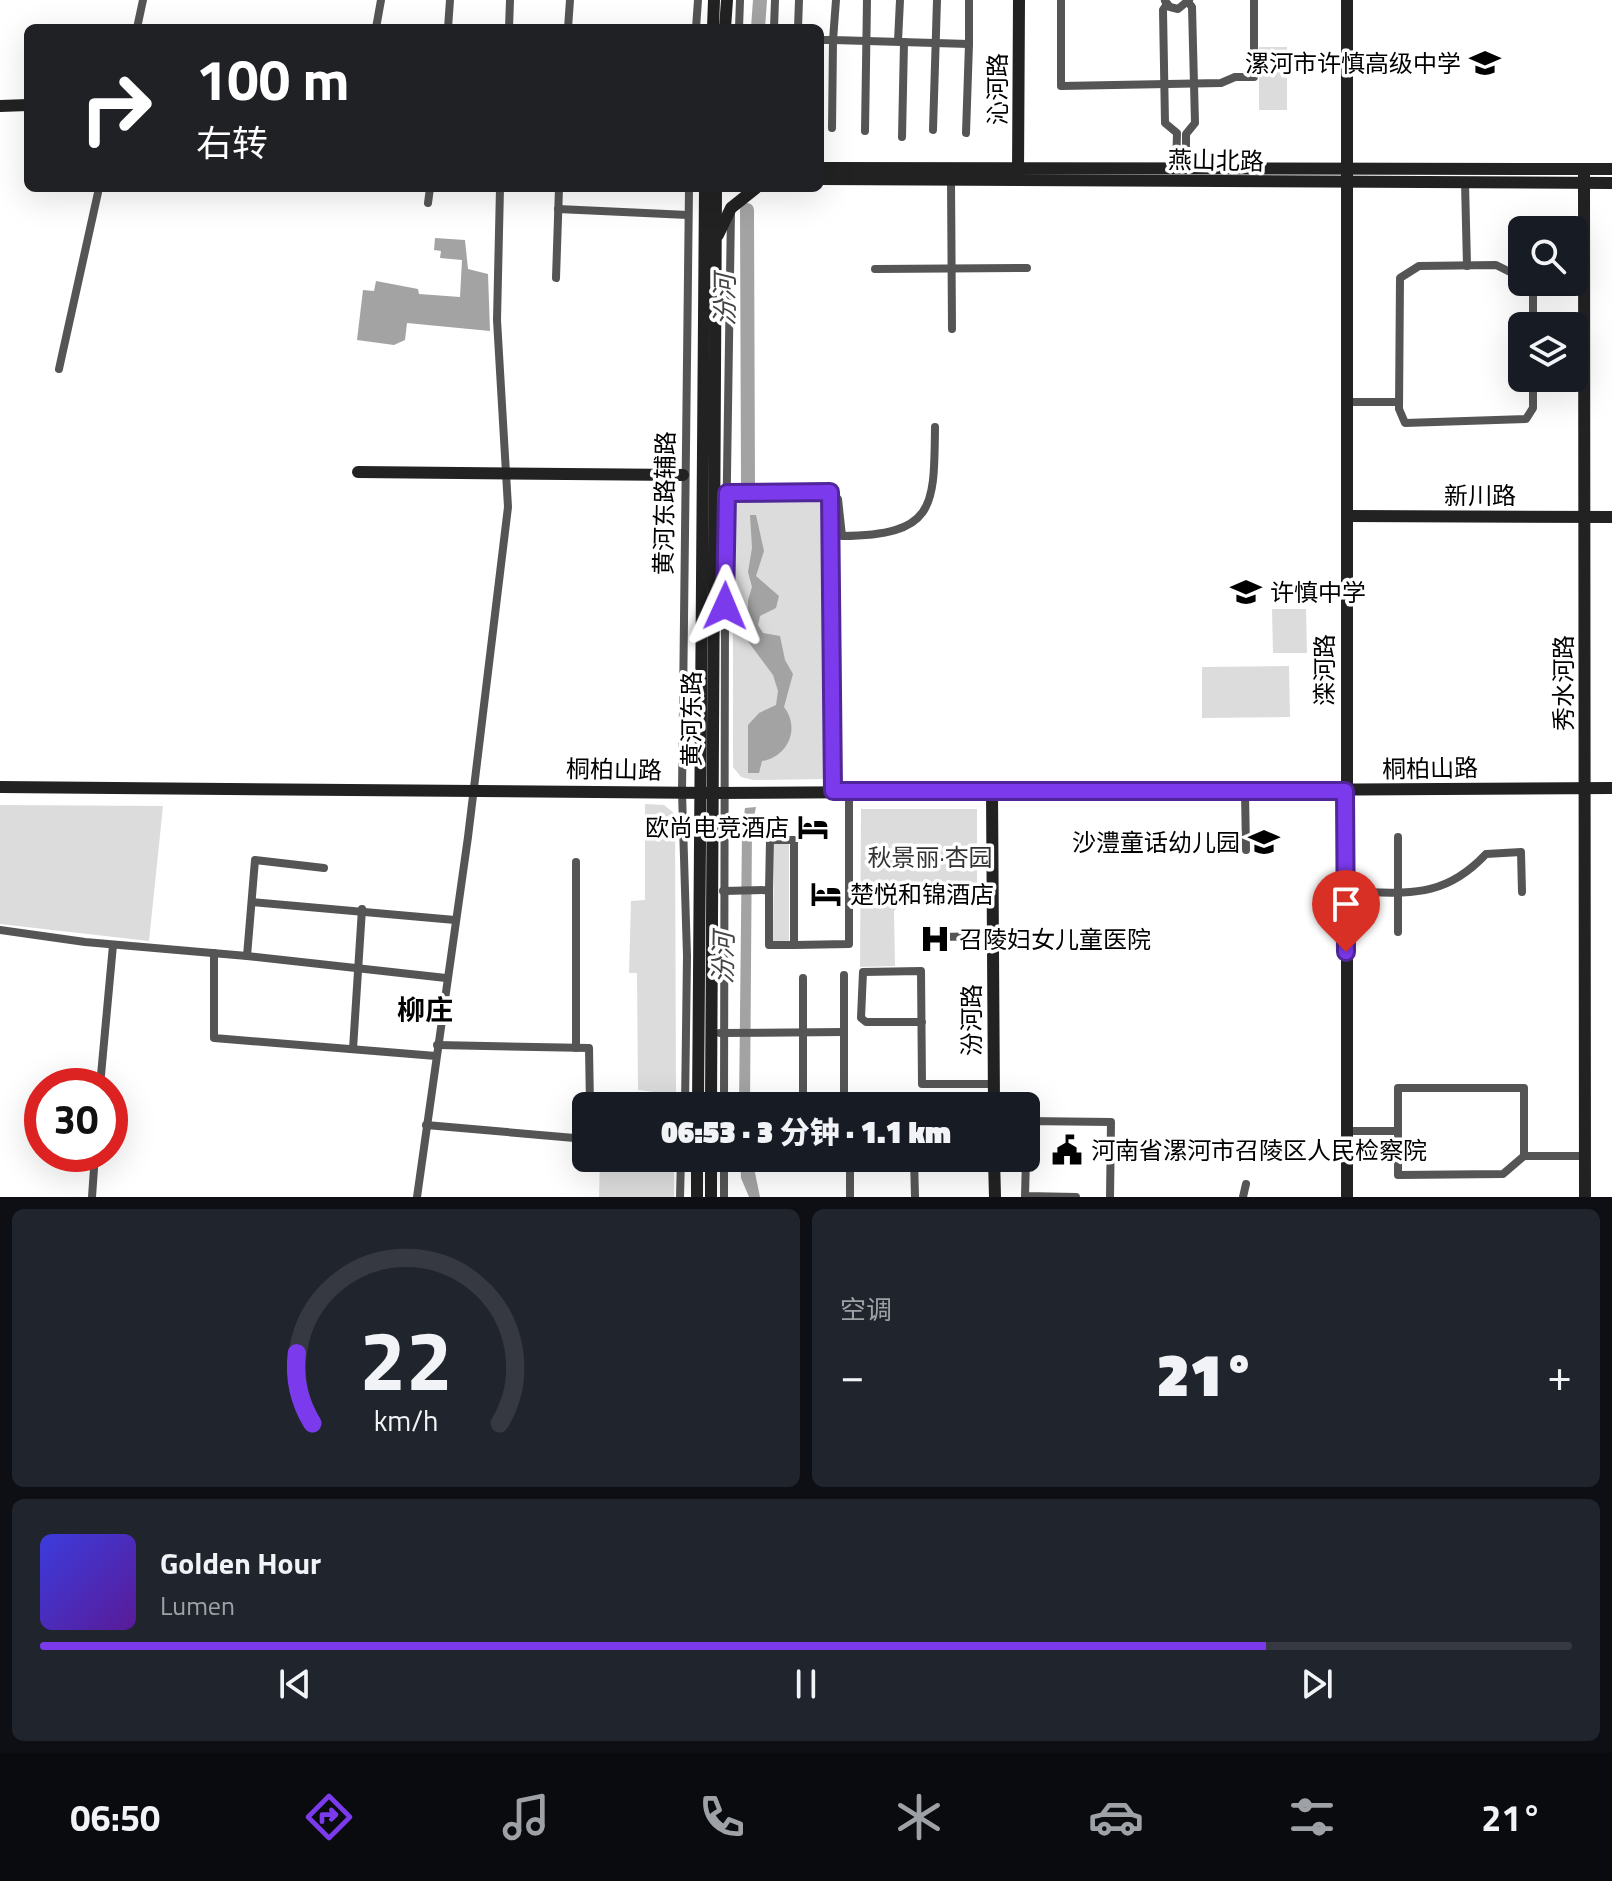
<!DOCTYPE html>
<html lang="zh">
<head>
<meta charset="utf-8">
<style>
  :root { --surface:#171b24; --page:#20242c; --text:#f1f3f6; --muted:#9ea1a6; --line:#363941; --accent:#7c3aed }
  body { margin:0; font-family:"Titillium Web","Noto Sans SC",sans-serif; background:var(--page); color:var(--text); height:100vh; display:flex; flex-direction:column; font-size:30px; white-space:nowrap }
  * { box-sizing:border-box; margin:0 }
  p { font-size:26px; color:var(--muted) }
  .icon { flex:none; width:44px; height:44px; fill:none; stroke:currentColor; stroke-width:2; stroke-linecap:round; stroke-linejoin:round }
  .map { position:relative; height:1197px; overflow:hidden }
  .side { display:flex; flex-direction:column; gap:12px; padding:12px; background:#0d0f14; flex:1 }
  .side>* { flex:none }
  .guide { position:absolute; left:24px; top:24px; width:800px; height:168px; border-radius:12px; box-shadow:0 8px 32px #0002; background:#202124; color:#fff; overflow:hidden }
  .buttons { position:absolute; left:1508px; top:216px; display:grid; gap:16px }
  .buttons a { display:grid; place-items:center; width:80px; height:80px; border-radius:12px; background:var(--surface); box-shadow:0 8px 32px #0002; font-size:40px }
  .speed { position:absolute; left:24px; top:1068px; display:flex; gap:16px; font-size:40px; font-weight:700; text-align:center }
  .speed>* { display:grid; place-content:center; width:104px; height:104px; border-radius:50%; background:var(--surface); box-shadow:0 8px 32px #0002; line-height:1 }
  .speed .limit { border:12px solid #d22; background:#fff; color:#111 }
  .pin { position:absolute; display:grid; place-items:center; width:68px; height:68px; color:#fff; margin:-82px -34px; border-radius:50% 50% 50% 0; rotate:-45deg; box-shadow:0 0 8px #0007 }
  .pin .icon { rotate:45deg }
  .me { position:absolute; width:88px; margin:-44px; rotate:1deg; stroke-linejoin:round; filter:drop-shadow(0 0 6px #0008) }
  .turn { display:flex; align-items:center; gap:28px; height:168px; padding:0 40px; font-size:36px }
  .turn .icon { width:104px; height:104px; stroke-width:2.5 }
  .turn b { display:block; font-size:56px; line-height:68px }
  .big { font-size:60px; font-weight:800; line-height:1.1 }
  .side .tile { flex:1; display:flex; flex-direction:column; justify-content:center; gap:12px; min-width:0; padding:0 28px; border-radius:12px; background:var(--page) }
  .side .dial { align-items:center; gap:0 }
  .dial svg { height:208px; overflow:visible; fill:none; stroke:var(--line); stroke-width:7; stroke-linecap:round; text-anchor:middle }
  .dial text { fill:var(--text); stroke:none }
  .song { display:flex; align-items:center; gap:24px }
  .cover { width:96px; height:96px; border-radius:12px; background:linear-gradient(135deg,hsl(240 70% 55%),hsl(270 70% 35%)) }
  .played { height:8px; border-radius:4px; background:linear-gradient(90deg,var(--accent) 80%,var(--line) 80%) }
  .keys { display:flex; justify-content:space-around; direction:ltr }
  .heat { display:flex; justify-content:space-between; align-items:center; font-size:44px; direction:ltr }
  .side .tiles { flex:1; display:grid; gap:12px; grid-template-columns:1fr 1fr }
  .tile:last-child { grid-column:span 2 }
  .trip { position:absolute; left:572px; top:1092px; width:468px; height:80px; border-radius:12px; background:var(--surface); box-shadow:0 8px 32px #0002; font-weight:800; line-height:80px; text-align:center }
  .menu { display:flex; height:128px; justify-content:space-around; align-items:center; background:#090b0e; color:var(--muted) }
  .menu .icon { width:56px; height:56px }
  .menu .on { color:var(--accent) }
  .menu b { font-size:36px; color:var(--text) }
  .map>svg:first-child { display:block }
  .green { fill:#dcdcdc }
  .water { fill:#a3a3a3 }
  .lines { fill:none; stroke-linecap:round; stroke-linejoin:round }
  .river { stroke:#a3a3a3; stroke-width:14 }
  .street { stroke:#555; stroke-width:8 }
  .secondary { stroke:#222; stroke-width:12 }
  .route-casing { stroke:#51269a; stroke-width:20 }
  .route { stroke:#7c3aed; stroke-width:14 }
  .labels { text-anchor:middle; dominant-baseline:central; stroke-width:7; stroke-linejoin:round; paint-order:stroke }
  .poi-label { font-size:24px; fill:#000; stroke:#fff; text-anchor:start }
  .street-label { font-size:24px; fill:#000; stroke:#fff }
  .park-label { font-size:24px; fill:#333; stroke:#fff }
  .water-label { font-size:26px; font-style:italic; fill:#444; stroke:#fff }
  .quarter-label { font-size:28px; font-weight:bold; fill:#000; stroke:#fff }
</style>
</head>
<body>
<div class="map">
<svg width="1612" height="1197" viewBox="0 0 1612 1197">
  <rect width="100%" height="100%" fill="#fff"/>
  <g class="green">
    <rect x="1259" y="47" width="28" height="63"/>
    <polygon points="733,497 827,497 828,779 753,780 741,777 733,767"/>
    <polygon points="1272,609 1306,609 1307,653 1273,653"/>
    <polygon points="1289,666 1290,717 1202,718 1202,667"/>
    <polygon points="645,804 664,805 675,814 676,1095 638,1090 637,973 629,973 631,901 645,900"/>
    <polygon points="0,805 163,806 149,941 0,924"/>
    <polygon points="861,809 977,809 977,892 965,892 964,904 900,904 894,911 895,966 860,967"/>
    <polygon points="774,842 789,842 789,943 773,943"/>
    <polygon points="600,1158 674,1158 674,1197 599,1197"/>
  </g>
  <g class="water">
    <polygon points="435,238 465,240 468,269 488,274 490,331 407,323 405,340 394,345 357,340 363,290 374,291 376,281 418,289 419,294 460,297 462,260 440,258 441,251 434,250"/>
    <path d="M 750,515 L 756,515 L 764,551 L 756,576 L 779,596 L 776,608 L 760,616 L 758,625 L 763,633 L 780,636 L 785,660 L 793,674 L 784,707 C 801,729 787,757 762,761 L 759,773 L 748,773 L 748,725 L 759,713 L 776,705 L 778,691 L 773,675 L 747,640 L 748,600 L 752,587 L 748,572 L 752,548 Z"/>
    <polygon points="756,807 752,826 750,1106 739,1106 742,831 745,808"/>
    <polygon points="740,1158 752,1158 760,1197 749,1197 741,1178"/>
  </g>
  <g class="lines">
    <g class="river">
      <polyline points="758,28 760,0"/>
      <polyline points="747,210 748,485"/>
    </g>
    <g class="street">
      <polyline points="836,0 833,40 969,44 969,0"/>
      <polyline points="1061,0 1061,86 1221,83 1235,77 1254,77 1254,0"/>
      <polyline points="1165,1 1170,7 1178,9 1189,0"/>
      <polyline points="1167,4 1163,10 1165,123 1177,133 1176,170"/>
      <polyline points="137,28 143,0"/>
      <polyline points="376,28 381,0"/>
      <polyline points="448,28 450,0"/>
      <polyline points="509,28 510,0"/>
      <polyline points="568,28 570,0"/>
      <polyline points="696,28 698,0"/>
      <polyline points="739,28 740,0"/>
      <polyline points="774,28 775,0"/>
      <polyline points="798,28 799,0"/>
      <polyline points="820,40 833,40 832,128"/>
      <polyline points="898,41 900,0"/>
      <polyline points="933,130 937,0"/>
      <polyline points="865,131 867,0"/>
      <polyline points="966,133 969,44"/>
      <polyline points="902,137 904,42"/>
      <polyline points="1186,170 1186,134 1195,123 1192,7 1188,2"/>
      <polyline points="951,179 952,329"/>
      <polyline points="1465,182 1467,266"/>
      <polyline points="428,203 430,188"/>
      <polyline points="558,209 688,215"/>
      <polyline points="875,269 1027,268"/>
      <polyline points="556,278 559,188"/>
      <polyline points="1533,326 1533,294 1514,274 1496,265 1419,266 1400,278 1399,409 1405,423 1526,419 1533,408 1533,378"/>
      <polyline points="59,369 99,188"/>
      <polyline points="1347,402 1399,402"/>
      <path d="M 830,492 L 838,499 L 842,536 C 936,535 934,507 935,427"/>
      <polyline points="727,493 830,492 833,791"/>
      <polyline points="1245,791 1246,850"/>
      <polyline points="723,891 769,890 769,945 794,945 794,840 770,840 769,890"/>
      <path d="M 1345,892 C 1405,892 1442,901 1486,854 L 1521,852 L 1522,892"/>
      <polyline points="252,902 455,920"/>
      <polyline points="0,930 85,942 247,956 255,860 324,868"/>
      <polyline points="1398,932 1398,837"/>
      <polyline points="937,937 993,936"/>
      <polyline points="794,945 849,944 849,791"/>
      <polyline points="214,953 214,1038 436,1056"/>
      <polyline points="247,956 446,978"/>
      <polyline points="844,975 844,1100"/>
      <polyline points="803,978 803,1099"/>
      <polyline points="922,1022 866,1022 861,1018 863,972 921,971 922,1084 994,1084"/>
      <polyline points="720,1033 844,1032"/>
      <polyline points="437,1045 589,1048 590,1106"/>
      <polyline points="576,1048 576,862"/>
      <polyline points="353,1049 362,909"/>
      <polyline points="100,1086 113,945"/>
      <polyline points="685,1106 687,956 682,792 689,188"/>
      <polyline points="724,1106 725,606 731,211"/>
      <polyline points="426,1125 586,1139"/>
      <polyline points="1347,1131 1398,1131 1398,1175 1503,1174 1524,1156 1524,1088 1398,1088 1398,1131"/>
      <polyline points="1026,1145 1026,1121 1111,1122 1110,1197"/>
      <polyline points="1524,1156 1585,1156"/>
      <polyline points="724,1158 724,1197"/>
      <polyline points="914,1158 915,1197"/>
      <polyline points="1026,1158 1025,1196 1076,1197"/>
      <polyline points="994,1160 1026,1160"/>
      <polyline points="92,1197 95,1154"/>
      <polyline points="417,1197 468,837 508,507 497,320 500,188"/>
      <polyline points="680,1197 681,1158"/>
      <polyline points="850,1197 850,1158"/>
      <polyline points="1243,1197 1246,1184"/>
    </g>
    <g class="secondary">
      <polyline points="713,28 714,0"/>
      <polyline points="725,28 727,0"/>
      <polyline points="0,106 28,105"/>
      <polyline points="820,168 1612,169"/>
      <polyline points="1584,169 1585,1197"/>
      <polyline points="1018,173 1019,0"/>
      <polyline points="820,179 1612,183"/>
      <polyline points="718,235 731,208 756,188"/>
      <polyline points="358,472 683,475"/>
      <polyline points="1347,516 1612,517"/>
      <polyline points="0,787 713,793 1612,788"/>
      <polyline points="992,790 994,1106"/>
      <polyline points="698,1106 705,188"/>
      <polyline points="711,1106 716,188"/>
      <polyline points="994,1158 995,1197"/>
      <polyline points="697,1197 697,1158"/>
      <polyline points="711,1197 711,1158"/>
      <polyline points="1347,1197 1347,0"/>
    </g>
  </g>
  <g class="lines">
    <g class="route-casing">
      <polyline id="route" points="725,606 727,493 830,492 833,791 1345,791 1346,952"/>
    </g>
    <use href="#route" class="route"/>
  </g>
  <defs>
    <g id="school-bare" transform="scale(2.4)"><path d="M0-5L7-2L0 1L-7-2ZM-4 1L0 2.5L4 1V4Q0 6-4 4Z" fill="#000" stroke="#fff" stroke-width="2.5" paint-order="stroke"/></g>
    <g id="hotel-bare" transform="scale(2.4)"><path d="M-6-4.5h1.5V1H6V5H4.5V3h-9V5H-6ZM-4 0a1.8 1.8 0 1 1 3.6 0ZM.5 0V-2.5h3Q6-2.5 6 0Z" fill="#000" stroke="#fff" stroke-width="2.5" paint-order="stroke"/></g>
    <g id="hospital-bare" transform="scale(2.4)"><path d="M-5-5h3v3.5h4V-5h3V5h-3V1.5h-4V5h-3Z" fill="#000" stroke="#fff" stroke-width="2.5" paint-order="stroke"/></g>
    <g id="civic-bare" transform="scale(2.4)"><path d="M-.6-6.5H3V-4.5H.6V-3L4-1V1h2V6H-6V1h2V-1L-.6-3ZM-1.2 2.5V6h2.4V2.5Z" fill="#000" stroke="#fff" stroke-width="2.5" paint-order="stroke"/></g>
  </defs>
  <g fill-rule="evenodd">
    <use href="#school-bare" x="1485" y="63"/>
    <use href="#school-bare" x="1246" y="592"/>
    <use href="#hotel-bare" x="813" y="827"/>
    <use href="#school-bare" x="1264" y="842"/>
    <use href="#hotel-bare" x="826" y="894"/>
    <use href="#hospital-bare" x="935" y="939"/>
    <use href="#civic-bare" x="1067" y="1150"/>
  </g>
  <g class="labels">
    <g class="poi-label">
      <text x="1461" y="63" text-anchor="end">漯河市许慎高级中学</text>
      <text x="1270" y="592">许慎中学</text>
      <text x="789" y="827" text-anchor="end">欧尚电竞酒店</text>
      <text x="1240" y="842" text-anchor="end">沙澧童话幼儿园</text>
      <text x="850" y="894">楚悦和锦酒店</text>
      <text x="959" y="939">召陵妇女儿童医院</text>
      <text x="1091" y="1150">河南省漯河市召陵区人民检察院</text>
    </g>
    <g class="street-label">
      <text transform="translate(997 89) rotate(-90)">沁河路</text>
      <text transform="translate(1216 160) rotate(1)">燕山北路</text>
      <text x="1480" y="495">新川路</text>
      <text transform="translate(664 503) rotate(-89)">黄河东路辅路</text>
      <text transform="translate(1324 670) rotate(-90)">滦河路</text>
      <text transform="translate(1563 683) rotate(-90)">秀水河路</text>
      <text transform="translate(691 719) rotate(-90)">黄河东路</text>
      <text transform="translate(1430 768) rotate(-1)">桐柏山路</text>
      <text transform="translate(614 769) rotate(1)">桐柏山路</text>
      <text transform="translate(971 1020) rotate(-90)">汾河路</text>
    </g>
    <g class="park-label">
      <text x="930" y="857">秋景丽·杏园</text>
    </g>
    <g class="water-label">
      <text transform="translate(724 300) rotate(-90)">汾河</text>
      <text transform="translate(723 958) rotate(-89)">汾河</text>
    </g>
    <g class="quarter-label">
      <text x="425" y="1009">柳庄</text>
    </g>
  </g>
</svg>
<div class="buttons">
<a><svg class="icon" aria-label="search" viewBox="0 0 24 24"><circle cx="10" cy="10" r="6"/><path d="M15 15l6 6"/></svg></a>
<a><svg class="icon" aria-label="layers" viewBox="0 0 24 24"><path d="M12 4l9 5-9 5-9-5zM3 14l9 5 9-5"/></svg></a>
</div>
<div class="speed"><div class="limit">30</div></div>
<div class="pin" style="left:1346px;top:952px;background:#d93025"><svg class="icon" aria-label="arrive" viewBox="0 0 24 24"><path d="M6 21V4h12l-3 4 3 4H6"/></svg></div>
<svg class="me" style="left:725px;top:606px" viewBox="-20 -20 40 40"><path d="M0-17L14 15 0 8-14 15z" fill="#7c3aed" stroke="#fff" stroke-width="4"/></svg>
<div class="trip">06:53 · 3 分钟 · 1.1 km</div>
<div class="guide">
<div class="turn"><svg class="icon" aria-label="right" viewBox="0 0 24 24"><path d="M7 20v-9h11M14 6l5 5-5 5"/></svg><div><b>100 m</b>右转</div></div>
</div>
</div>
<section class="side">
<div class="tiles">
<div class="tile dial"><svg viewBox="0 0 100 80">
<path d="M14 69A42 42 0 1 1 86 69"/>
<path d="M14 69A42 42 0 0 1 8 42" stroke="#7c3aed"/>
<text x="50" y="56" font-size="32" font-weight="700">22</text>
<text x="50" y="72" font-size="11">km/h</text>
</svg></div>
<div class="tile"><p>空调</p>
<div class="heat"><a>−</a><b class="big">21°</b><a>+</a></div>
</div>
<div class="tile">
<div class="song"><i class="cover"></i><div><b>Golden Hour</b><p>Lumen</p></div></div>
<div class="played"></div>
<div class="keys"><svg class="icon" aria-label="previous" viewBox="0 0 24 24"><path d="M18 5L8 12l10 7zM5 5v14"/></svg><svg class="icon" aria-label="pause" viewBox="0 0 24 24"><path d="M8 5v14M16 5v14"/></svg><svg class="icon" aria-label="next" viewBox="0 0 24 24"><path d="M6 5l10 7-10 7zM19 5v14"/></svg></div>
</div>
</div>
</section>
<nav class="menu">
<b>06:50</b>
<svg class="icon on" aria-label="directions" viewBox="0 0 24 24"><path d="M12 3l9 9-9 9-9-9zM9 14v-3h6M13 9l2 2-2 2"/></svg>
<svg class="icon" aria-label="music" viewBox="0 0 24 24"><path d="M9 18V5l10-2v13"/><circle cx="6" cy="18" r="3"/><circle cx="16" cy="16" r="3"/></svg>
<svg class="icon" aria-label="phone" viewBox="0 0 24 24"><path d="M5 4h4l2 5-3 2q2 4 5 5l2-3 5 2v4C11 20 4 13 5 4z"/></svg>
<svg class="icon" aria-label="climate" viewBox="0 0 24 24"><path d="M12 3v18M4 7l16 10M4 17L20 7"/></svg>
<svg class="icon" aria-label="car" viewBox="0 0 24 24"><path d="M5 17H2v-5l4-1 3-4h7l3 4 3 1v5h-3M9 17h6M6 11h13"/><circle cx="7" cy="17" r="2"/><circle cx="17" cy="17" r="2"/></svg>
<svg class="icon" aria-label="filters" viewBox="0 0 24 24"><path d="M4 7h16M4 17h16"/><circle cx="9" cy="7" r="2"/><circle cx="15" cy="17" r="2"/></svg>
<b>21°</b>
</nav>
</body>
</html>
